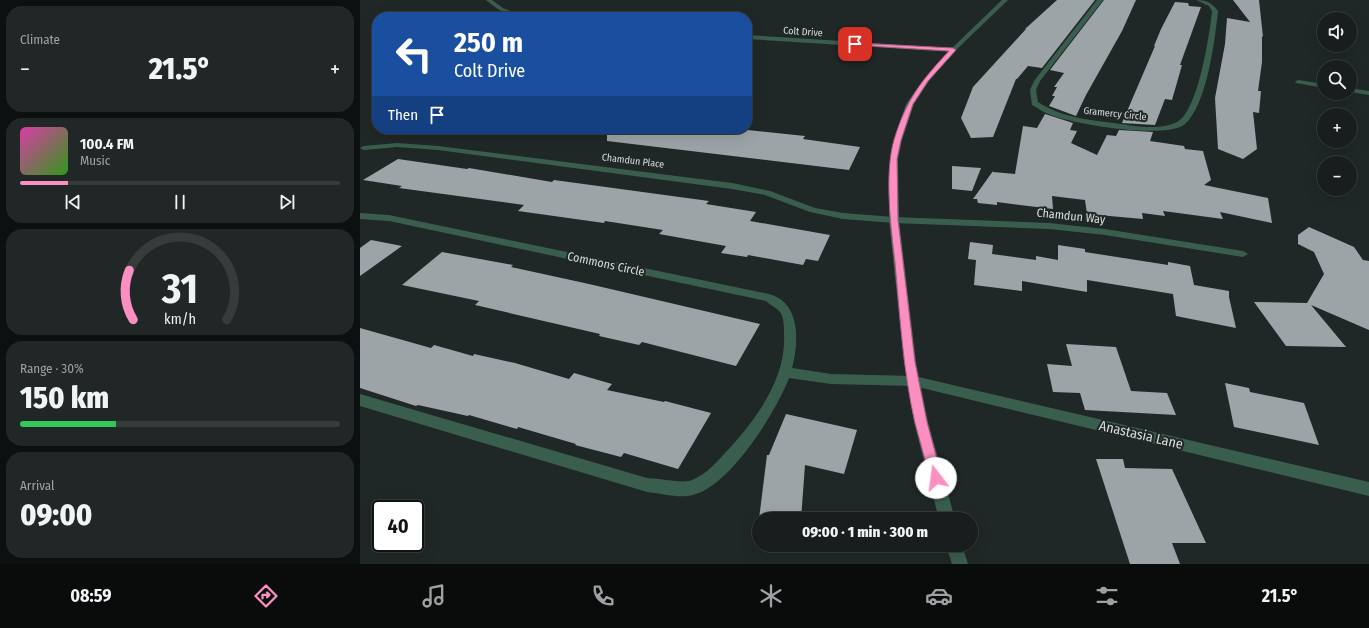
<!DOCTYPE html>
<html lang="en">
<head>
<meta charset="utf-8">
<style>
  :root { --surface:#181d1d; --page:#212626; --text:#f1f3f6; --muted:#9fa2a4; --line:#363b3b; --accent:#fc8fc1 }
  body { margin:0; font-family:"Fira Sans Condensed",sans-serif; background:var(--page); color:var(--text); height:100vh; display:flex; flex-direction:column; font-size:15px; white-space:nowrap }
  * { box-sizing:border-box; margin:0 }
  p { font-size:13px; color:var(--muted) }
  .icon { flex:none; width:22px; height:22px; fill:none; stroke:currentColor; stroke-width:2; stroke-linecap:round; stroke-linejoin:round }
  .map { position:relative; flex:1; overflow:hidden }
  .details { display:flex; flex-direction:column; gap:6px; padding:6px; background:#0d1010; width:360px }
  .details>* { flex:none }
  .banner { position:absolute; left:12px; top:12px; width:380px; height:122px; border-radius:16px; box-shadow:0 4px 16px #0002,0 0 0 1px var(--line); background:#1a4fa0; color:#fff; overflow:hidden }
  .controls { position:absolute; left:957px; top:12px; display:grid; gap:8px }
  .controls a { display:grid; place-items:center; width:40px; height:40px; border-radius:50%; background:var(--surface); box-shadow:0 4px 16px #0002,0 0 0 1px var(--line); font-size:20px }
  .speed { position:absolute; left:12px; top:500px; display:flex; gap:8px; font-size:20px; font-weight:700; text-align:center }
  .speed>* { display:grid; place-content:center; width:52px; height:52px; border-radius:50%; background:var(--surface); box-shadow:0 4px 16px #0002,0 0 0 1px var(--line); line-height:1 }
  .speed .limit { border:2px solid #111; border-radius:6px; background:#fff; color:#111 }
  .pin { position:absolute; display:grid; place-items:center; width:34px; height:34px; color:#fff; margin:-17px; border-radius:8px; box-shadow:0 2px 6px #0006 }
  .me { position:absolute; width:44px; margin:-22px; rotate:345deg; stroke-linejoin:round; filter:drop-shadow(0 0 3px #0008) }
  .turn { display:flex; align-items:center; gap:14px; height:84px; padding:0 16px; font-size:18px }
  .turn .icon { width:52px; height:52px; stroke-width:2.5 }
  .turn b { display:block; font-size:28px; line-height:34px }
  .then { display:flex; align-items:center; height:38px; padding:0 16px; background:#0003; gap:8px; font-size:15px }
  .big { font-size:30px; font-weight:800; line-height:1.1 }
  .details .tile { flex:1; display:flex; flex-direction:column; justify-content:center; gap:6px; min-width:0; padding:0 14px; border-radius:16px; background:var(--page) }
  .details .dial { align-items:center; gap:0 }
  .dial svg { height:104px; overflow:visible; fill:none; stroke:var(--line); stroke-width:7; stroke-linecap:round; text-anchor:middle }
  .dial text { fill:var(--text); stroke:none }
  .song { display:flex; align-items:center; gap:12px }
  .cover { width:48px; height:48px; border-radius:6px; background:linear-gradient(135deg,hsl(320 70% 55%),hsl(110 70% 35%)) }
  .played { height:4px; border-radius:2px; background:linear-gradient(90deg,var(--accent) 15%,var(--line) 15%) }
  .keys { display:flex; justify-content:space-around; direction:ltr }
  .heat { display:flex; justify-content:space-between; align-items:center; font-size:22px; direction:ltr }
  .charge { height:6px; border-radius:3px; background:linear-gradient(90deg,#34c759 30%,var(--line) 0) }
  .trip { position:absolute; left:392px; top:512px; width:226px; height:40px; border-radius:20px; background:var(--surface); box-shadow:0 4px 16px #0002,0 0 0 1px var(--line); font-weight:800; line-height:40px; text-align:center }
  .dock { display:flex; height:64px; justify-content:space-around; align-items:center; background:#0a0c0c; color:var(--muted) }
  .dock .icon { width:28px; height:28px }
  .dock .selected { color:var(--accent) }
  .dock b { font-size:18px; color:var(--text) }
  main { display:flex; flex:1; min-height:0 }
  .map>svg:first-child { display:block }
  .building { fill:#9da4a7 }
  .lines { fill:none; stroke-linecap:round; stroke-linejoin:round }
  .minor { fill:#3a5e4e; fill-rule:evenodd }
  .tertiary { fill:#3a5e4e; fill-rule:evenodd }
  .route { fill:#fc8fc1; stroke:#a45d7d }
  .labels { text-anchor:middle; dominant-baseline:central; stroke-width:4; stroke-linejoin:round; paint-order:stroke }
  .far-street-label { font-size:10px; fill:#d8dcdc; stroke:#202727 }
  .street-label { font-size:12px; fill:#d8dcdc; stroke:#202727 }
  .near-street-label { font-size:14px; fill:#d8dcdc; stroke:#202727 }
</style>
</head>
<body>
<main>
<section class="details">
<div class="tile"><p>Climate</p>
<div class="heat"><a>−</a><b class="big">21.5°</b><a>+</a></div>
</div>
<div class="tile">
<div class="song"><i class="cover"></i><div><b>100.4 FM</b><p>Music</p></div></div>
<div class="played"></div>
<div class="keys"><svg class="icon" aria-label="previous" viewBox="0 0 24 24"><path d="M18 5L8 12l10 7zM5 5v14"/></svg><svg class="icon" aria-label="pause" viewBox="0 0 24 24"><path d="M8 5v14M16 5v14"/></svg><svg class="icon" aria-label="next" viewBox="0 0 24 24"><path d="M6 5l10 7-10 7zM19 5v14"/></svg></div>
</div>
<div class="tile dial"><svg viewBox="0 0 100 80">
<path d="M14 69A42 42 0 1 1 86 69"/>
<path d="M14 69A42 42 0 0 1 11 31" stroke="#fc8fc1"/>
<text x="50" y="56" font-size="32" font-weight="700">31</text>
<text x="50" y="72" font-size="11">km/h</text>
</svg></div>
<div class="tile"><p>Range · 30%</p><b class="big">150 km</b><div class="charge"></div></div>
<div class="tile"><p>Arrival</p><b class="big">09:00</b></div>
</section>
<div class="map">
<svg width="1009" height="564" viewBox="0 0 1009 564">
  <rect width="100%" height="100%" fill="#202727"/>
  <g class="building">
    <polygon points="697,0 735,0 682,68 668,66 657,79 656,79 633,137 611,138 601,118 613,87 666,29 665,29"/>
    <polygon points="744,0 776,0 762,31 726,95 716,116 689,106 695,96 692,96 697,87 694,87 704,73 690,70"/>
    <polygon points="873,0 899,0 903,37 902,36 902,62 898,91 901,91 899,113 893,112 897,149 883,159 858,149 855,98 865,44 867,18 890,22"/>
    <polygon points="815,2 828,3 829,6 841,7 820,65 822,65 812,100 805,99 795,125 762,123 795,46 794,46 801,29"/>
    <polygon points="685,114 713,123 710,130 717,131 711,143 737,155 747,135 756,136 759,130 793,132 790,141 824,146 825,149 843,151 851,180 844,185 908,198 912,223 860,212 863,219 803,211 805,216 782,213 783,219 727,214 725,200 692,196 693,209 637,202 637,205 618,203 617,199 613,199 633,171 633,172 655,174 663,126 677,128"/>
    <polygon points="247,129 323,129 340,131 342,129 378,129 445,136 443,139 500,147 489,170 247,141"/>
    <polygon points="38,159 107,169 109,168 192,182 194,180 349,201 346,204 396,212 390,221 470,235 458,261 446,259 443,265 388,255 387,257 361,253 366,246 299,234 303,230 245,221 244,223 158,211 164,205 39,188 42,186 3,180"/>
    <polygon points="592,166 621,168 612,191 592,189"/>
    <polygon points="949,227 994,247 1003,260 1009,261 1009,330 951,305 986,347 926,346 894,302 947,303 964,274 954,252 938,244 938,235"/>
    <polygon points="11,240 42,246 0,276 0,248"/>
    <polygon points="610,242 633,245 632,254 676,260 676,256 698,260 698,245 725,249 725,252 808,265 808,262 830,266 834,285 869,291 869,297 876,328 816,316 813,294 727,280 727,292 662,281 662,291 614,285 616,260 608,259"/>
    <polygon points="82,252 153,265 151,267 229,284 400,324 376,366 282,342 279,345 239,336 240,334 115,305 119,301 42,285"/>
    <polygon points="0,328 71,348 74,345 113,356 114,354 155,363 209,379 214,373 252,384 247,390 304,402 305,401 351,413 318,469 264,453 261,457 215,445 216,444 158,427 157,429 109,415 108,416 58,405 56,406 0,388"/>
    <polygon points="706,344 756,347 771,391 807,393 816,415 725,410 720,393 693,392 687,364 712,366"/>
    <polygon points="865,383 889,388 890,392 944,403 959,445 874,427"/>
    <polygon points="426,414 497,430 484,474 445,465 441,519 399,519 407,455 409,455"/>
    <polygon points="736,459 763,459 765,468 812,469 846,543 812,543 820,564 770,564"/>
  </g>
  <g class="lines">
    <g class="minor">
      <path d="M 126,0 L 132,0 L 143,8 L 165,17 C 150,17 137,10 126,0 Z"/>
      <path d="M 737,0 L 743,0 L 680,81 L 676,90 L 678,102 C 701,117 727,120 754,123 C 773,126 799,131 817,122 C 838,112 850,33 852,11 L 849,6 L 836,0 C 847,0 852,3 858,11 C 855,39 847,105 825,124 C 807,140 713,124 691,115 C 684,113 678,108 672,105 L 670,90 L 674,81 Z"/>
      <polygon points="387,35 593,48 596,50 593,52 387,39"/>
      <polygon points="938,80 964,84 964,88 936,83 935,82"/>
      <polygon points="990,88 1009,91 1009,95 990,92"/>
      <polygon points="37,143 78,146 372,183 410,191 455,208 483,213 534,217 689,223 745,229 883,251 888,254 883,257 745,235 689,229 534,223 483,219 450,212 405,195 372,189 78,150 37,147 4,150 0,148 4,146"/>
      <path d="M 0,213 L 29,215 L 409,294 C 441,303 439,342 432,368 L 471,374 L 554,376 L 1009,482 L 1009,496 L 554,386 L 471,384 L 429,378 C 416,412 370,486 333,495 C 319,499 301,493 287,492 L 0,406 L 0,394 L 287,478 C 298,478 323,484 332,480 C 345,475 356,463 365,453 C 395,421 427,379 424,333 C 424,327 424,317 420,312 C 417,308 410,305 406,301 L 29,221 L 0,219 Z"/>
    </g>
    <g class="tertiary">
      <polygon points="642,0 648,0 595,51 569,81 554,104 542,140 538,159 539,220 556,362 568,422 595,519 579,519 554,422 544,362 529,220 530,159 534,140 546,104 564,79 591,49"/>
      <polygon points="586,545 602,545 608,564 592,564"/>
    </g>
  </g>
  <path class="route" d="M 495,43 L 593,48 L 596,50 L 568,81 L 553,104 L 541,140 L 537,159 L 538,220 L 555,362 L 567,422 L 582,478 L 581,482 L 576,484 L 572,482 L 570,478 C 565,460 560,441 555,423 C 543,371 540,316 535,263 C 531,228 524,174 534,140 C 546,100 561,81 589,51 L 493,45 Z"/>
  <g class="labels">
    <g class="far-street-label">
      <text transform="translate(443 32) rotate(4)">Colt Drive</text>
      <text transform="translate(755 114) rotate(6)">Gramercy Circle</text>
      <text transform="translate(273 161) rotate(7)">Chamdun Place</text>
    </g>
    <g class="street-label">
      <text transform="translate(711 216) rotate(6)">Chamdun Way</text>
      <text transform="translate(246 264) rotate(12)">Commons Circle</text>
    </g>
    <g class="near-street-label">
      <text transform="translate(781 435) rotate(13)">Anastasia Lane</text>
    </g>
  </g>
</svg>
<div class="controls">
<a><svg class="icon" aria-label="sound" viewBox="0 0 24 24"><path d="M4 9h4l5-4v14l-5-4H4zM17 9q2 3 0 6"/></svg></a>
<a><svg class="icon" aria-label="search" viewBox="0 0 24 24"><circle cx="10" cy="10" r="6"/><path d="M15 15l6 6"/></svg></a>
<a>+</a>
<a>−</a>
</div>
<div class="speed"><div class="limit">40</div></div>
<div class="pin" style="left:495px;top:44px;background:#d93025"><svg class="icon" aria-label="arrive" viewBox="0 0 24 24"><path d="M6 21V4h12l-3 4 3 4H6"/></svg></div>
<svg class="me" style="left:576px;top:478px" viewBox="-20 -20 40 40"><circle r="19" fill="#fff"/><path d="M0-13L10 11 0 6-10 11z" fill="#fc8fc1"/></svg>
<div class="trip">09:00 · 1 min · 300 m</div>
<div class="banner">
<div class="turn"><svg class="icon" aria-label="left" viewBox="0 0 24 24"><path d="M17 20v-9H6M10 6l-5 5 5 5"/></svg><div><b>250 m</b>Colt Drive</div></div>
<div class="then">Then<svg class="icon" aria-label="arrive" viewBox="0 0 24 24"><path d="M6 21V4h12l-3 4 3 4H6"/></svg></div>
</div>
</div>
</main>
<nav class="dock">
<b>08:59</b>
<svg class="icon selected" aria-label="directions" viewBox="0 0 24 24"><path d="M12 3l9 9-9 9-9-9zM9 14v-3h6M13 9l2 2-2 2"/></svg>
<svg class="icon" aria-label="music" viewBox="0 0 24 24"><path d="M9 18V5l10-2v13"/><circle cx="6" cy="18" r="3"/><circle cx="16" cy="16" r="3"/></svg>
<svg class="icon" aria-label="phone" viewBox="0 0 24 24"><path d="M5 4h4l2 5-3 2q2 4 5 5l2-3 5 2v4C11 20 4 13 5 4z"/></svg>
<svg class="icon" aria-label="climate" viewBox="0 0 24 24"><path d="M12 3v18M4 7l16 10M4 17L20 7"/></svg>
<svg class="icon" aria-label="car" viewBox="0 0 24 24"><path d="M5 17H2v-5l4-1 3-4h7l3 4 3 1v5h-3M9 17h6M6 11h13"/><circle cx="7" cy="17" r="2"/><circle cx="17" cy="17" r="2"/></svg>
<svg class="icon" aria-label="filters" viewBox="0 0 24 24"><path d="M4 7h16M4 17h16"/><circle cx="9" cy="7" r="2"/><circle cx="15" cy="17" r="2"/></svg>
<b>21.5°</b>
</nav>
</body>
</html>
